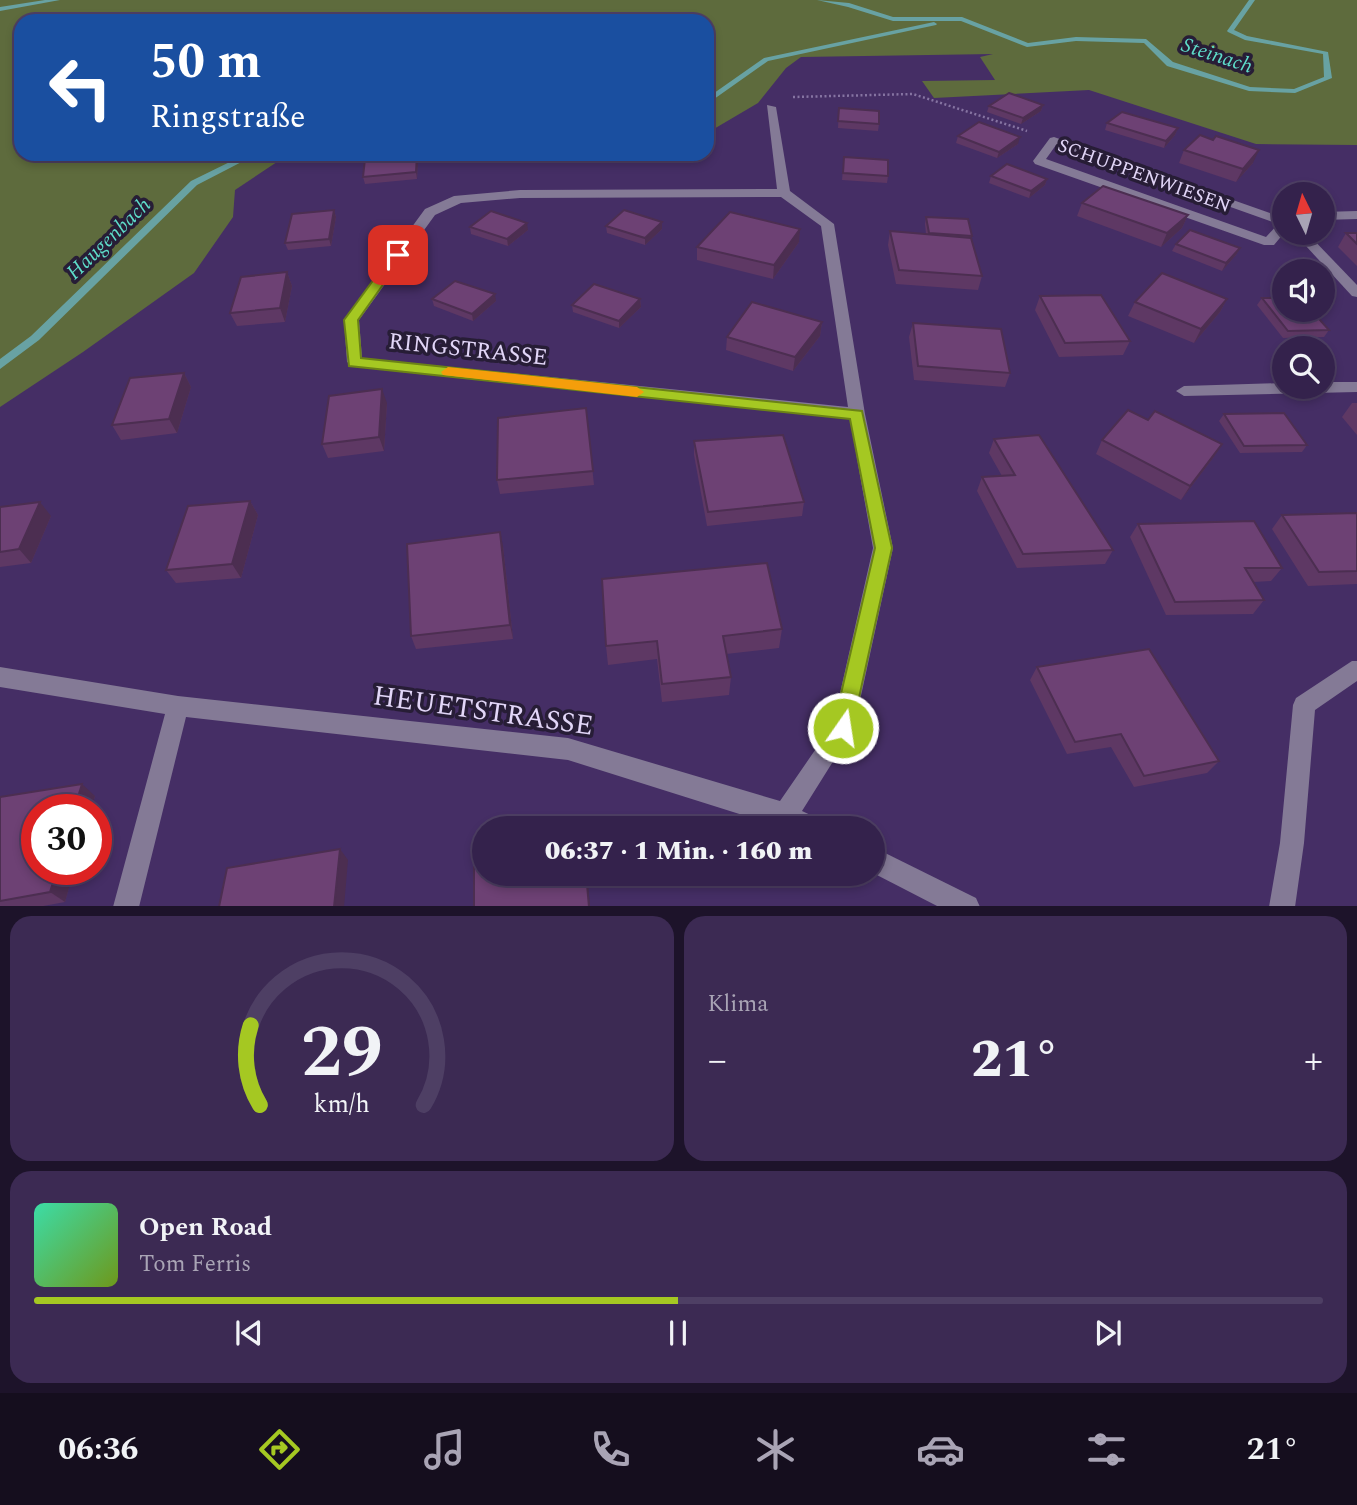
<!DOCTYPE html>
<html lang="de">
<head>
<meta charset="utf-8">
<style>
  :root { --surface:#34224c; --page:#3c2a53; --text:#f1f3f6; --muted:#a9a4b5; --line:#4e3f64; --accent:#a5c822 }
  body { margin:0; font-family:Spectral,serif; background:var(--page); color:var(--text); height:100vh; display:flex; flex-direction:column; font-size:26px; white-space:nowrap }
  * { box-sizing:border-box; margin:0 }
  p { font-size:23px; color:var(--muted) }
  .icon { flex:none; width:38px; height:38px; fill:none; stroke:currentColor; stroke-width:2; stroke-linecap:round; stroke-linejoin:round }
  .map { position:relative; height:906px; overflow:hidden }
  .side { display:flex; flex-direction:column; gap:10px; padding:10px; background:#1d132a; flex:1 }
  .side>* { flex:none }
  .top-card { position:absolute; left:14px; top:14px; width:700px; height:147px; border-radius:21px; box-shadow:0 4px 10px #0003,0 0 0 2px var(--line); background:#1a4fa0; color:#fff; overflow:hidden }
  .needle { width:46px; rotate:355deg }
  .buttons { position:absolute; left:1272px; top:182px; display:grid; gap:14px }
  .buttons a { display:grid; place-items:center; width:63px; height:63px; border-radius:50%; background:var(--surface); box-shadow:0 4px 10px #0003,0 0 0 2px var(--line); font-size:35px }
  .speed { position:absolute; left:21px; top:794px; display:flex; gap:14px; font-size:35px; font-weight:700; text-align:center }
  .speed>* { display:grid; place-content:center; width:91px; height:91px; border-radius:50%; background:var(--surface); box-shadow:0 4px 10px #0003,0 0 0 2px var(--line); line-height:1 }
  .speed .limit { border:10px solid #d22; background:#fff; color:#111 }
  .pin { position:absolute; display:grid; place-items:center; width:60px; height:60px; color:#fff; margin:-30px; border-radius:14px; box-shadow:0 4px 10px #0006 }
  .me { position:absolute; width:77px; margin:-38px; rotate:13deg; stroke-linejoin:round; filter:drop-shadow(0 0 5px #0008) }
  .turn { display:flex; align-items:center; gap:24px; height:147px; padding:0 21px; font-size:32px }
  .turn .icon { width:91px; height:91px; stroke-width:2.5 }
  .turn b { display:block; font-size:49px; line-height:60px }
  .big { font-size:52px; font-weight:800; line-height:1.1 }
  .side .widget { flex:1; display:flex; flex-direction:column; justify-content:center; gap:10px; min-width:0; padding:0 24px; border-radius:21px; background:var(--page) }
  .side .dial { align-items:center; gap:0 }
  .dial svg { height:182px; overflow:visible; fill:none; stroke:var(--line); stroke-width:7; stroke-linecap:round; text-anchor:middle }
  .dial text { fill:var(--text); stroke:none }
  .song { display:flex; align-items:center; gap:21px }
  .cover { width:84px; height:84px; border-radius:10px; background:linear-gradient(135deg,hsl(160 70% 55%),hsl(80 70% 35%)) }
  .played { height:7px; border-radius:4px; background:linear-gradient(90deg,var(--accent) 50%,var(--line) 50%) }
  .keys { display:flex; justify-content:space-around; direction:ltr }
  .heat { display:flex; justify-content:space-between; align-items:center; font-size:38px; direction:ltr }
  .side .tiles { flex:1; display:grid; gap:10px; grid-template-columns:1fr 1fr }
  .widget:last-child { grid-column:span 2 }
  .trip { position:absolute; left:472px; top:816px; width:413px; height:70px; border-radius:35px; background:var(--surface); box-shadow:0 4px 10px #0003,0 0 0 2px var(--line); font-weight:800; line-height:70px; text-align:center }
  .tabs { display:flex; height:112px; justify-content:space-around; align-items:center; background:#150e1e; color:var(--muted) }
  .tabs .icon { width:49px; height:49px }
  .tabs .active { color:var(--accent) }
  .tabs b { font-size:32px; color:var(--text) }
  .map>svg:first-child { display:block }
  .green { fill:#5e6b3d }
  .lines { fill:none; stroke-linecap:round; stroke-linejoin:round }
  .stream { fill:#68a2a3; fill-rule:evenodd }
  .path { stroke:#8674a2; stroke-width:2.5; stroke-dasharray:2 2.5; stroke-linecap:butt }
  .minor { fill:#847a96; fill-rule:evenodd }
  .wall { fill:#5e3864 }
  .shaded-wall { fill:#4c2e51 }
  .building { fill:#6d4174; stroke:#4c2e51; stroke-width:2 }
  .route { fill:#a5c822; stroke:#6b8216; stroke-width:2 }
  .slow { fill:#f59e0b }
  .labels { text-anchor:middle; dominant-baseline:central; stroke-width:7; stroke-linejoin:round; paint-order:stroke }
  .far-street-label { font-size:19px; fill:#e2d6f8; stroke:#271d36 }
  .far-water-label { font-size:21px; font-style:italic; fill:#5edcc9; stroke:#271d36 }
  .street-label { font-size:23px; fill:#e2d6f8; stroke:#271d36 }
  .near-street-label { font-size:28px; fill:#e2d6f8; stroke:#271d36 }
</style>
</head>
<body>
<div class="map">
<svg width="1357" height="907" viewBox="0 0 1357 907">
  <rect width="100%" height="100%" fill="#452e65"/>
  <polygon class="green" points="0,0 1357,0 1357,145 1256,144 1089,90 934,98 922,81 995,80 980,57 993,54 801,57 786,68 758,103 707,133 707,21 21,21 21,154 289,154 235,190 233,217 194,273 83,352 0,407"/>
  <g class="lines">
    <g class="stream">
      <polygon points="45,0 60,0 0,11 0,7"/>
      <polygon points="817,0 849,3 893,17 962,17 1028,43 1076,37 1146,39 1173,62 1250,87 1294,89 1324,77 1323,54 1245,40 1228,32 1227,31 1249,0 1255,0 1234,30 1247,36 1328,52 1332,78 1295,93 1249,91 1167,66 1144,43 1076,41 1027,47 961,21 893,21 848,7"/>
      <polygon points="934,22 937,24 936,25 768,61 707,104 707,98 764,58"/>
      <polygon points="246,154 257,154 197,185 39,340 0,369 0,359 31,336 191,181"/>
    </g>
    <polyline class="path" points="793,97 913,94 1027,131"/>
    <g class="minor">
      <path d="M 767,105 L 776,107 L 790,191 L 834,224 L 865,414 L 893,548 L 854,728 L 802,811 L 819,819 L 822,828 L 784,828 L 568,760 L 186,717 L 139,907 L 113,907 L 165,714 L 0,687 L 0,667 L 178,696 L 568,738 L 780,801 L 833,724 L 873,548 L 850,419 L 355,367 L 347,362 L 344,320 L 425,209 L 454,196 L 520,190 L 777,189 ZM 781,197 L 821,226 L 848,407 L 362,358 L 359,320 L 435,215 L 461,203 L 520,198 Z"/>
      <path d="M 1054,137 L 1284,218 L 1284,233 L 1274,245 L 1264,245 L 1035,164 L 1033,161 L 1050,138 ZM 1056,145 L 1278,224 L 1266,237 L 1046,159 Z"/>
      <polygon points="1357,211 1357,219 1323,220 1323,212"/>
      <polygon points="1294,233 1307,233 1357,285 1357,297 1352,296"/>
      <polygon points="1323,382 1357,382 1357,392 1184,396 1176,391 1184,386 1284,383 1284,387 1323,387"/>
      <polygon points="1352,661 1357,661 1357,681 1315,710 1304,843 1295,907 1269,907 1280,843 1293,705 1296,698"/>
      <polygon points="873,847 976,898 980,907 939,907 873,873"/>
    </g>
  </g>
  <g class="wall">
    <polygon points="1043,105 1041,111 1021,124 987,112 989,106"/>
    <polygon points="839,108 879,124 878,131 838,128"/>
    <polygon points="1107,123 1178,128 1175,135 1164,148 1105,130"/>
    <polygon points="958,136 1018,144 997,158 956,143"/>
    <polygon points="1184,150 1253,163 1236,182 1179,163"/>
    <polygon points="844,157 888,176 887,183 842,180"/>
    <polygon points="418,161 417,179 365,184 363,177"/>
    <polygon points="991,176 1047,179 1045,185 1029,198 989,183"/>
    <polygon points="1082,203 1188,215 1182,228 1161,247 1077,216"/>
    <polygon points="334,210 336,217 331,246 288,250 285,243"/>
    <polygon points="926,217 972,236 971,239 982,276 978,290 896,284 888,245 890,231 926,234 925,224"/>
    <polygon points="606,226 662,229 645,245 607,233"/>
    <polygon points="470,227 528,230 508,246 471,234"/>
    <polygon points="1346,233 1357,233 1357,266 1338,247"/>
    <polygon points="799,242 773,279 697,260 697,247"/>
    <polygon points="1176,244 1240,248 1236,255 1222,271 1172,251"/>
    <polygon points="287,272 292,286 285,322 237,326 230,313"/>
    <polygon points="1040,296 1130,341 1123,355 1059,357 1035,310"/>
    <polygon points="1262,298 1329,330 1324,337 1283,338 1257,305"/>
    <polygon points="432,299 496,301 473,321 434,306"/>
    <polygon points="640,299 641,307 619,328 573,312 572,305"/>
    <polygon points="1227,299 1220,312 1194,343 1128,316 1135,302"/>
    <polygon points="822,322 820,336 793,371 726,350 727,337"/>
    <polygon points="913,323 1010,373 1005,387 914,380 909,337"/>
    <polygon points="184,373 191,387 177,433 121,440 112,425"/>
    <polygon points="387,403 384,451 328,458 322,444"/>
    <polygon points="1352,403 1357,403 1357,435 1342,417"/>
    <polygon points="586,408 594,485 500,494 497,480"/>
    <polygon points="1224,414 1307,445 1302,452 1240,453 1219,421"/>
    <polygon points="1148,420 1222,444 1213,458 1181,500 1096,454 1102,440"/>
    <polygon points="994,439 1113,550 1105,564 1017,568 977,491 982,477 1002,476 989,453"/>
    <polygon points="694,441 804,502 802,516 707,526 694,455"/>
    <polygon points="250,501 258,515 241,578 176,583 166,570"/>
    <polygon points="0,507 51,516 31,563 0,567"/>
    <polygon points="1357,513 1357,584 1308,586 1272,529 1282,515"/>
    <polygon points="1138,524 1282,568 1271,581 1253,582 1264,600 1253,614 1166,615 1130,537"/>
    <polygon points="503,546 513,639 416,649 411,636"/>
    <polygon points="782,629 779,648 726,654 731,677 729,695 662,702 657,659 608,665 606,646"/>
    <polygon points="1037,667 1219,761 1207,773 1134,787 1111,747 1067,754 1030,680"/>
    <polygon points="95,796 91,810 37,810 37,870 74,870 65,902 38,907 0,907 0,797"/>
  </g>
  <g class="shaded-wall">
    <polygon points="1043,105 1041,111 1021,124 1023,118"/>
    <polygon points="1178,128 1175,135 1164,148 1166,141"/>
    <polygon points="1020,137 1018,144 997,158 999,152"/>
    <polygon points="1259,150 1253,163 1236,182 1243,169"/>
    <polygon points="417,154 418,161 417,179 416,172"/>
    <polygon points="1047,179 1045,185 1029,198 1031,191"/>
    <polygon points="334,210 336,217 331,246 329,239"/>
    <polygon points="1188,215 1182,228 1161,247 1167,233"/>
    <polygon points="662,222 662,229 645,245 645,238"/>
    <polygon points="527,223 528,230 508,246 507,239"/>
    <polygon points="800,229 799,242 773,279 774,265"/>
    <polygon points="1240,248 1236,255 1222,271 1226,263"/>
    <polygon points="287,272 292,286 285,322 280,308"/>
    <polygon points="495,294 496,301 473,321 472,314"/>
    <polygon points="640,299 641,307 619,328 619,321"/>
    <polygon points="1227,299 1220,312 1194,343 1201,329"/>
    <polygon points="822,322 820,336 793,371 795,357"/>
    <polygon points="184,373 191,387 177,433 169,419"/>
    <polygon points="382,389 387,403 384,451 379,437"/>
    <polygon points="1222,444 1213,458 1181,500 1190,486"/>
    <polygon points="250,501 258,515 241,578 232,564"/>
    <polygon points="40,502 51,516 31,563 19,549"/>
    <polygon points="500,532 503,546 513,639 510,625"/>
    <polygon points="82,784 95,796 91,810 74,810"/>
    <polygon points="340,849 348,860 344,907 334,907"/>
    <polygon points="57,870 74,870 65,902 50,892"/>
    <polygon points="586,873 587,873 590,907 589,907"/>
  </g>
  <g class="building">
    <polygon points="1009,93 1043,105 1023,118 989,106"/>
    <polygon points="839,108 879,111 879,124 838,121"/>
    <polygon points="1122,112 1178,128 1166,141 1107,123"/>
    <polygon points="979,122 1020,137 999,152 958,136"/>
    <polygon points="1200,135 1213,140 1216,136 1259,150 1243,169 1184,150"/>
    <polygon points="417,154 416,172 363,177 365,159"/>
    <polygon points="844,157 888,160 888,176 843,173"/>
    <polygon points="1007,164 1047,179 1031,191 991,176"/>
    <polygon points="1103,186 1188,215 1167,233 1082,203"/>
    <polygon points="334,210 329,239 285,243 292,214"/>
    <polygon points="624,210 662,222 645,238 606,226"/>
    <polygon points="491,211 527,223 507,239 470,227"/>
    <polygon points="730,212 800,229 774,265 697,247"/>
    <polygon points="926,217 968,219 972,236 929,233"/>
    <polygon points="1190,230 1240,248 1226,263 1176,244"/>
    <polygon points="890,231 971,238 982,276 899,270"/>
    <polygon points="1346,233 1357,233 1357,244"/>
    <polygon points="287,272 280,308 230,313 241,277"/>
    <polygon points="1162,273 1227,299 1201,329 1135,302"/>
    <polygon points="455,281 495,294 472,314 432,299"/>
    <polygon points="594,284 640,299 619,321 572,305"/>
    <polygon points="1101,295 1130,341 1065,343 1040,296"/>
    <polygon points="1262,298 1284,298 1284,310 1311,310 1329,330 1288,331"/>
    <polygon points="752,302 822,322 795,357 727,337"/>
    <polygon points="913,323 1001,329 1010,373 918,366"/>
    <polygon points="184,373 169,419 112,425 130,378"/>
    <polygon points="382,389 379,437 322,444 329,396"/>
    <polygon points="586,408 593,471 497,480 498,418"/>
    <polygon points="1128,410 1148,420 1155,411 1222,444 1190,486 1102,440"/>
    <polygon points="1284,413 1307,445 1244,446 1224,414"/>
    <polygon points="783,435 804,502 708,512 694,441"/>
    <polygon points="1039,435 1113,550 1023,554 982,477 1015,475 994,439"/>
    <polygon points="250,501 232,564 166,570 188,506"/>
    <polygon points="40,502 19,549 0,552 0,507"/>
    <polygon points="1357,513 1357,571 1319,572 1282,515"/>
    <polygon points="1254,521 1282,568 1245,568 1264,600 1175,602 1138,524"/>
    <polygon points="500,532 510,625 411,636 407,544"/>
    <polygon points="767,563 782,629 723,636 731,677 662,684 657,641 606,646 602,579"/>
    <polygon points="1149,649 1219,761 1144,776 1121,734 1075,742 1037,667"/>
    <polygon points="82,784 74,810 37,810 37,870 57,870 50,892 0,901 0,797"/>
    <polygon points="340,849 334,907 219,907 227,868"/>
    <polygon points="485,863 485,873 586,873 589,907 474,907 474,865"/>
  </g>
  <polygon class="route" points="398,251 404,255 358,320 361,358 862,411 892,548 851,734 843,737 836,734 833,728 875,548 850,419 349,366 344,320 394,252"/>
  <polygon class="slow" points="448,367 637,387 644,392 637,397 443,375 441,372"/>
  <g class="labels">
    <g class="far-street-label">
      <text transform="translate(1144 176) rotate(20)">SCHUPPENWIESEN</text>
    </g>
    <g class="far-water-label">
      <text transform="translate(1217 56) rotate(18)">Steinach</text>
      <text transform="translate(109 239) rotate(-44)">Haugenbach</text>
    </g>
    <g class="street-label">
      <text transform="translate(468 350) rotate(6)">RINGSTRASSE</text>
    </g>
    <g class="near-street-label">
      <text transform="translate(483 711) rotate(8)">HEUETSTRASSE</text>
    </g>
  </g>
</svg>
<div class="buttons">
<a><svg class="needle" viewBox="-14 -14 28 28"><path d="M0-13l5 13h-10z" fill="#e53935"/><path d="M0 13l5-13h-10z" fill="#a9a4b5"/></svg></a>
<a><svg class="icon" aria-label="sound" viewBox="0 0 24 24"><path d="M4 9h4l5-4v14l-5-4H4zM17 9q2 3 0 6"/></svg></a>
<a><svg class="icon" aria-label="search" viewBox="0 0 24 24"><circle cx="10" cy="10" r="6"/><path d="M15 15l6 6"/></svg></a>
</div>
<div class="speed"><div class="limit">30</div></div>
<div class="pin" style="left:398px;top:255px;background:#d93025"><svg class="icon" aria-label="arrive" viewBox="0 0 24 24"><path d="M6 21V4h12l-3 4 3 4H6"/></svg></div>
<svg class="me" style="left:843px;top:728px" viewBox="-20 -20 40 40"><circle r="17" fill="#a5c822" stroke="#fff" stroke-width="3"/><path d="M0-11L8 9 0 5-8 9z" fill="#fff"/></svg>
<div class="trip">06:37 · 1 Min. · 160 m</div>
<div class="top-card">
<div class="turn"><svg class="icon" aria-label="left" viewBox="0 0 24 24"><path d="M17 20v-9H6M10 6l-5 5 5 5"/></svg><div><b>50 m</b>Ringstraße</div></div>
</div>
</div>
<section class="side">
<div class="tiles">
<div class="widget dial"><svg viewBox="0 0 100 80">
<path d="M14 69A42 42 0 1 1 86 69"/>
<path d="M14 69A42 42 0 0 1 10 34" stroke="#a5c822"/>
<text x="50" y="56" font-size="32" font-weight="700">29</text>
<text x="50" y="72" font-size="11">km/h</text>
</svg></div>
<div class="widget"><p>Klima</p>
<div class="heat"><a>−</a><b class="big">21°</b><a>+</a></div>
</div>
<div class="widget">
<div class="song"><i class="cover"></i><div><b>Open Road</b><p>Tom Ferris</p></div></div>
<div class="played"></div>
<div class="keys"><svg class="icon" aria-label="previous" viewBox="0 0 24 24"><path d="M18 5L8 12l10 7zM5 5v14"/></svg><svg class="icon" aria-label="pause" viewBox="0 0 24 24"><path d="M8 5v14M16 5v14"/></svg><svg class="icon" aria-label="next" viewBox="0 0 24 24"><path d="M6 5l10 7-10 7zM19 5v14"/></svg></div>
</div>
</div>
</section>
<nav class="tabs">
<b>06:36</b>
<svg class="icon active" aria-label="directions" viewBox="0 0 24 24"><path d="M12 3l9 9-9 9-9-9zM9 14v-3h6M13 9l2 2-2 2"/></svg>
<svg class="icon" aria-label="music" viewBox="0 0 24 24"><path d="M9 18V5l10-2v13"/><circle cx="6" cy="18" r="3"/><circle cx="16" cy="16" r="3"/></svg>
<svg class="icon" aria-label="phone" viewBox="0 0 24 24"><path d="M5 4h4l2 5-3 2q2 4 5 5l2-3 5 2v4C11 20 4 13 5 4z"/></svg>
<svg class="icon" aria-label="climate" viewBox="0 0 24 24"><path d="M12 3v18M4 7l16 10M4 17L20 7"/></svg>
<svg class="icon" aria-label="car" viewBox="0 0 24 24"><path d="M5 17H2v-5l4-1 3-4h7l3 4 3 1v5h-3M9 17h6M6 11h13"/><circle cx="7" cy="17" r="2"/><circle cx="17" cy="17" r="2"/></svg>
<svg class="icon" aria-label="filters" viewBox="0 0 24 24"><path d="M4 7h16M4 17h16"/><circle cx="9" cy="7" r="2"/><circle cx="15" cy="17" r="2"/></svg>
<b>21°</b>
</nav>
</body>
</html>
